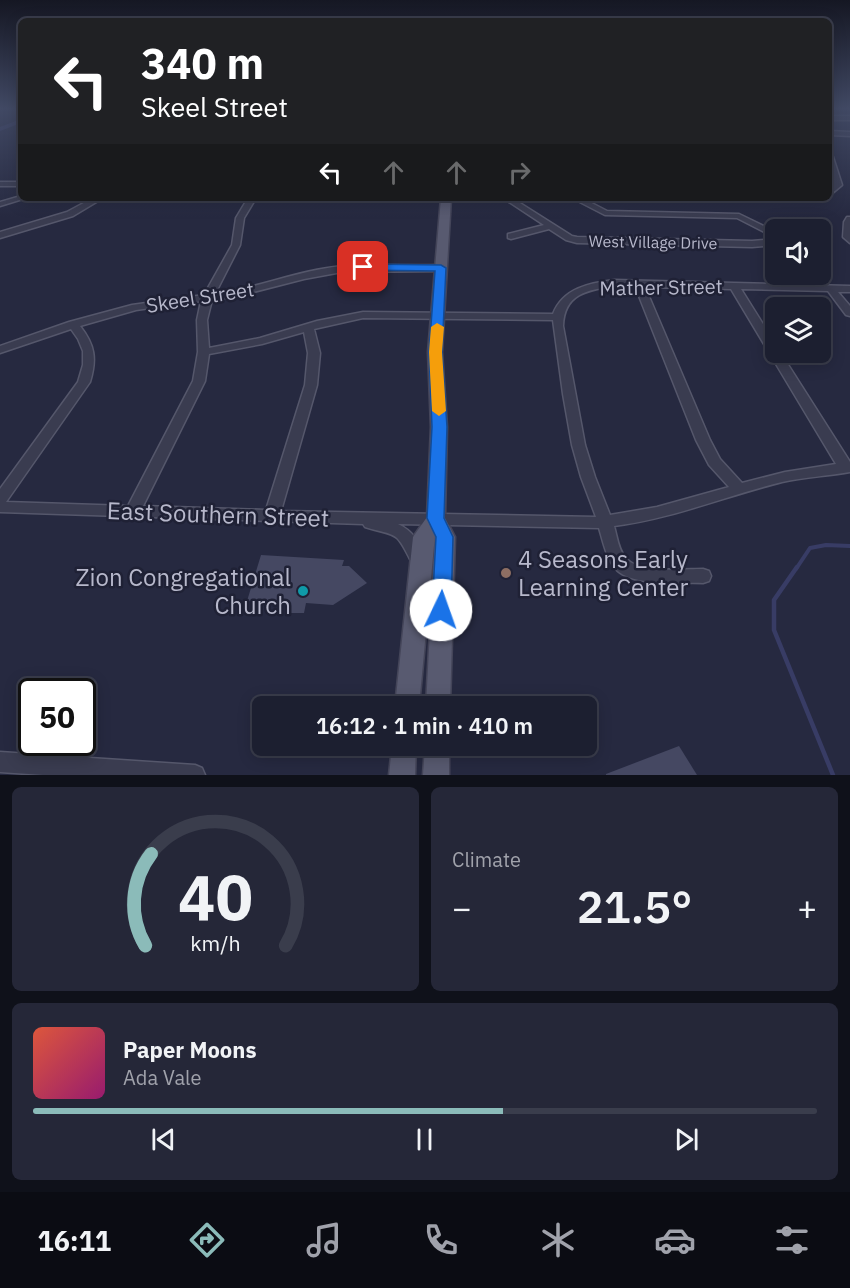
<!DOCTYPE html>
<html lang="en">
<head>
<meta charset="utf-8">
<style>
  :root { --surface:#1c1f30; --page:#252738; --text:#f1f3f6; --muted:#a0a2ab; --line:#3a3d4c; --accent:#8bbbb9 }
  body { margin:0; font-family:"IBM Plex Sans",sans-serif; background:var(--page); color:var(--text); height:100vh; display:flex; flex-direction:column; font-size:22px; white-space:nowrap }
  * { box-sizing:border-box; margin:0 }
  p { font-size:20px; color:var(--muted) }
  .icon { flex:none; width:33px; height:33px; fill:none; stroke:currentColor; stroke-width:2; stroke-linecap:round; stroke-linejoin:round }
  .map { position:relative; height:775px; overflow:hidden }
  .sheet { display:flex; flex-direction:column; gap:12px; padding:12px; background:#0f111a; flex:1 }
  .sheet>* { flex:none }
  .hud { position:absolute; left:18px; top:18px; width:814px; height:183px; border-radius:9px; box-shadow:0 3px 15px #0003,0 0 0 2px var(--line); background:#202124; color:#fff; overflow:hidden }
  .fabs { position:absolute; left:765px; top:219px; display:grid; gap:12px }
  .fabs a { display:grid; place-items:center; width:66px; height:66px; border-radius:9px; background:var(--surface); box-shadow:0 3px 15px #0003,0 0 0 2px var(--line); font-size:30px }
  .speed { position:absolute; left:18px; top:678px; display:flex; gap:12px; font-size:30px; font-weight:700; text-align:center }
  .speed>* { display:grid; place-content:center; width:78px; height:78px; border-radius:50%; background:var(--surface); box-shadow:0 3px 15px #0003,0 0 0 2px var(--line); line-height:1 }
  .speed .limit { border:3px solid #111; border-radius:9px; background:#fff; color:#111 }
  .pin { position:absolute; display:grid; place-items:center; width:51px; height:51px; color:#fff; margin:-26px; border-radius:12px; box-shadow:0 3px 9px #0006 }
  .me { position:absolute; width:66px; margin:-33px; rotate:3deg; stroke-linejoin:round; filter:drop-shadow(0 0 4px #0008) }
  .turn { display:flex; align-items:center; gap:21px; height:126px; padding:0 24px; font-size:27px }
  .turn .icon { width:78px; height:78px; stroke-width:2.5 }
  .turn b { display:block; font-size:42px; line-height:51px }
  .lanes { display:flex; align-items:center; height:57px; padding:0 24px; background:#0003; justify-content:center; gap:30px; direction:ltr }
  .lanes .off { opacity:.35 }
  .big { font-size:45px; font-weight:600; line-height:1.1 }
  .sheet .card { flex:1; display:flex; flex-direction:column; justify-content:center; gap:9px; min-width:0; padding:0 21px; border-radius:9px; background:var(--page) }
  .sheet .dial { align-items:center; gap:0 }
  .dial svg { height:156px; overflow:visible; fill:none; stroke:var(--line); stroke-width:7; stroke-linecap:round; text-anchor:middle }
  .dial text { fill:var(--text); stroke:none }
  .song { display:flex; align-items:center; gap:18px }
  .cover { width:72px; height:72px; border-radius:9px; background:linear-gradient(135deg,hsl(10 70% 55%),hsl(320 70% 35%)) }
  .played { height:6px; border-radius:3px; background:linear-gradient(90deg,var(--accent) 60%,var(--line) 60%) }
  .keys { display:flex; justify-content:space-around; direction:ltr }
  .heat { display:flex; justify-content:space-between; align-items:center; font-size:33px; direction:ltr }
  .sheet .tiles { flex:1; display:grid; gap:12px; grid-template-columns:1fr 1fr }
  .card:last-child { grid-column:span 2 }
  .trip { position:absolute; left:252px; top:696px; width:345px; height:60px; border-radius:9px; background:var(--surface); box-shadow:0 3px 15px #0003,0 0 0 2px var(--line); font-weight:600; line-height:60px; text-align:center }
  .menu { display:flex; height:96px; justify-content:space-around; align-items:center; background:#0b0c13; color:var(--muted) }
  .menu .icon { width:42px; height:42px }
  .menu .on { color:var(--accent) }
  .menu b { font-size:27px; color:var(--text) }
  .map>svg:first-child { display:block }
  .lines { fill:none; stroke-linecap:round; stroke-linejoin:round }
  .stream-far1 { stroke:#383c65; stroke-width:4 }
  .stream { stroke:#383c65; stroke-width:4.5 }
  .canal { fill:#383c65; fill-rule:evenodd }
  .building { fill:#454862 }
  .minor-casing { stroke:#55576b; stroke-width:3 }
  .major-casing { stroke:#444559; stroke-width:3 }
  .minor { fill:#3a3c50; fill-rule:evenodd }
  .major { fill:#585a70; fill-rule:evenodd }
  .route { fill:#1a73e8; stroke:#114b97; stroke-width:1.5 }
  .slow { fill:#f59e0b }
  .education-dot { fill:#8d6e63; stroke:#1f2135; stroke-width:2 }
  .culture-dot { fill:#0f9aa8; stroke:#1f2135; stroke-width:2 }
  .labels { text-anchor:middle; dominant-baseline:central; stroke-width:5; stroke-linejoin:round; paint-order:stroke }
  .far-street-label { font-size:16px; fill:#b7b8cb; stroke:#1f2135 }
  .street-label { font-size:20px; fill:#b7b8cb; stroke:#1f2135 }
  .near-street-label { font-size:24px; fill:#b7b8cb; stroke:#1f2135 }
  .near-poi-label { font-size:24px; fill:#b7b8cb; stroke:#1f2135; text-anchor:start }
</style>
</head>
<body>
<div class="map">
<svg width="850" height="775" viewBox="0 0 850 775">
  <rect width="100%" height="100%" fill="#262940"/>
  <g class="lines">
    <polyline class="stream-far1" points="796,569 810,548 826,545 850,546"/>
    <polyline class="stream" points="797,567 774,600 774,630 833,775"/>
    <polygon class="canal" points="21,119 21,123 0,131 0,127"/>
  </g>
  <g class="building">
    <polygon points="261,555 344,560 342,566 349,566 367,583 333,605 306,603 304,613 288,613 291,603 247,601"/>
    <polygon points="679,746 697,775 606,775 606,774"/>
  </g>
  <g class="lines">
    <g class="minor-casing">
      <g id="minor">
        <rect x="830" y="116" width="20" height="4"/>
        <polygon points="830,131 850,132 850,136 830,135"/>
        <polygon points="830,155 833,157 842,185 830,195 830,189 834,185 830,168"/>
        <rect x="0" y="182" width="21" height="4"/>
        <polygon points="21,196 21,198 26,198 0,206 0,202"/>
        <polygon points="93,198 103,198 73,216 0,238 0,232 67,212"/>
        <path d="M 248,198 L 256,198 L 244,218 L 240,245 L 215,294 C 258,288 299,270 343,266 C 375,264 409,266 441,265 L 446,268 L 441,271 L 342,272 L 304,279 L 234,297 L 212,300 L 207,320 L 209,348 L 260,338 L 317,321 L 363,312 L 553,314 C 563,288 590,283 614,280 L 850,286 L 850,292 L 838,292 L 850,306 L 850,316 L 846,315 L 828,291 L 741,289 L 776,345 L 776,352 L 780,352 L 850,462 L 850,472 C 828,476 805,477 782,482 C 726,496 671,519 614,526 C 617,536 618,549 625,557 C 637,574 683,569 703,569 L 709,571 L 711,576 L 709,581 L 703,583 C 680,582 630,587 615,568 C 606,557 603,541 599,528 L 398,524 C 413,531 419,542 425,557 L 423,561 L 417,563 L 411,561 C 395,529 397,537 365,527 L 363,524 L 0,512 L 0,489 L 78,382 L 83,365 L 83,351 L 78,339 L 71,329 L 0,353 L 0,346 L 69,322 L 132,305 L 204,295 L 232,245 L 236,218 ZM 614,286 L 635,286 L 696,440 L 709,465 L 729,487 L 657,507 L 610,515 L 595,477 L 585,445 L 563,326 C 564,294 587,290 614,286 ZM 645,287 L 731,289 L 836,464 L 785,472 L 742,483 L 720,459 L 710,440 ZM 201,301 L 197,320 L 198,352 L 193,381 L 128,506 L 6,502 L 90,382 C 97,359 95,345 80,326 L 136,310 ZM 363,318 L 553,320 L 563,394 L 572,445 L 581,477 L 596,517 L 281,511 L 317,385 L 320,353 L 314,329 ZM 304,332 L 308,353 L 305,385 L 266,510 L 143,506 L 205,381 L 209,354 L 262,344 Z"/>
        <polygon points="503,198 512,198 572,236 577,237 752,241 776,239 776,245 752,247 577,243 566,240 549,229 511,239 508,238 508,234 544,225"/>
        <polygon points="572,198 582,198 607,211 739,214 776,232 776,238 737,218 605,215"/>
        <polygon points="847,217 850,217 850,243 843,237 844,222"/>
        <polygon points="0,752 195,765 202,768 205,775 43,775 0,772"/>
      </g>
    </g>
    <g class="major-casing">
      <g id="major">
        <polygon points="441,198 451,198 442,352 447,427 445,518 455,537 450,706 426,706 435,535 419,706 395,706 413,537 427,517 431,427 428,352"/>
        <polygon points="392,746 416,746 415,775 389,775"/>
        <polygon points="425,746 449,746 449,775 423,775"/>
      </g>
    </g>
    <use href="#minor" class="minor"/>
    <use href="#major" class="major"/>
  </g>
  <linearGradient id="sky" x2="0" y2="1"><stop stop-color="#151723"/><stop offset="0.5" stop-color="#414964"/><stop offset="1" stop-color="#414964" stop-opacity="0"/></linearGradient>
  <rect width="850" height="217" fill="url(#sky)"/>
  <polygon class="route" points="363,264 441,265 446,268 442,352 447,427 444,518 453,537 451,610 448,615 441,618 435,615 432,610 436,537 427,518 432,427 429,352 435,271 359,270 358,267"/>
  <polygon class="slow" points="437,323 444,327 442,352 446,411 439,416 432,411 429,352 431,327"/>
  <circle class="education-dot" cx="506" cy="573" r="6"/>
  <circle class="culture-dot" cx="303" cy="591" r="6"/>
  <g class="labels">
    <g class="far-street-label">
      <text transform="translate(653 242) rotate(1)">West Village Drive</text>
    </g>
    <g class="street-label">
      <text transform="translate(661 287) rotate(-1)">Mather Street</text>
      <text transform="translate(200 297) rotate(-9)">Skeel Street</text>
    </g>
    <g class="near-street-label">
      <text transform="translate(218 514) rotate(2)">East Southern Street</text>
    </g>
    <g class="near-poi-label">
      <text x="518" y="559">4 Seasons Early<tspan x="518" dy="28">Learning Center</tspan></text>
      <text x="291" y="577" text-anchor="end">Zion Congregational<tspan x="291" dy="28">Church</tspan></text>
    </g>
  </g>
</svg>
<div class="fabs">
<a><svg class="icon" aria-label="sound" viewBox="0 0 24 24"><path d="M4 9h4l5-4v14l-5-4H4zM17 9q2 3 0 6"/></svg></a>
<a><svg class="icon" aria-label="layers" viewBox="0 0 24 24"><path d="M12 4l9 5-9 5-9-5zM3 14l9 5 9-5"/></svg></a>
</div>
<div class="speed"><div class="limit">50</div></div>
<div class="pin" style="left:363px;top:267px;background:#d93025"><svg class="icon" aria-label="arrive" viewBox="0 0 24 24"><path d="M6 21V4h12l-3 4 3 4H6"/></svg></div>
<svg class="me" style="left:441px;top:610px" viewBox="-20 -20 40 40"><circle r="19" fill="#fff"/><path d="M0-13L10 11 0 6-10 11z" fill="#1a73e8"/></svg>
<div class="trip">16:12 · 1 min · 410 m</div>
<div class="hud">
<div class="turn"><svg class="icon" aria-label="left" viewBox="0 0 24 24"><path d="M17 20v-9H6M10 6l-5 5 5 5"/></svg><div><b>340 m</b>Skeel Street</div></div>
<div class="lanes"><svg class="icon" aria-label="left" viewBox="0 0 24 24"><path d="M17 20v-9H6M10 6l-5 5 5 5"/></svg><svg class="icon off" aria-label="ahead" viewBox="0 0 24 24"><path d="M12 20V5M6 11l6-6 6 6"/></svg><svg class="icon off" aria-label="ahead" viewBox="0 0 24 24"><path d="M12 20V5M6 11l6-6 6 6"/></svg><svg class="icon off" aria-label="right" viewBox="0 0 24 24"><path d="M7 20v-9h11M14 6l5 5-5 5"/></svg></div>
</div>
</div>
<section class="sheet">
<div class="tiles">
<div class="card dial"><svg viewBox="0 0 100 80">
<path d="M14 69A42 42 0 1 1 86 69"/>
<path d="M14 69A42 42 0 0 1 17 22" stroke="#8bbbb9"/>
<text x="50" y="56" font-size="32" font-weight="700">40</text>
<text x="50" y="72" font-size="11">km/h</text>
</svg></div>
<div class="card"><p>Climate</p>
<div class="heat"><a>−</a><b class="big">21.5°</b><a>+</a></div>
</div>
<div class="card">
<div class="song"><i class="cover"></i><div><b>Paper Moons</b><p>Ada Vale</p></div></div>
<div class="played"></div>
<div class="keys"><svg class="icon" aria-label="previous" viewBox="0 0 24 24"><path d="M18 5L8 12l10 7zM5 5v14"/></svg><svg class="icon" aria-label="pause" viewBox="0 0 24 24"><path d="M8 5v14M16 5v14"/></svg><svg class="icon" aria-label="next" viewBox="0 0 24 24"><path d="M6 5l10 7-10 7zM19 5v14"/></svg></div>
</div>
</div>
</section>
<nav class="menu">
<b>16:11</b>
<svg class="icon on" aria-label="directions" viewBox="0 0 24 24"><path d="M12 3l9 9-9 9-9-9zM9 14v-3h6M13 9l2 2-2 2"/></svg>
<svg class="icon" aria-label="music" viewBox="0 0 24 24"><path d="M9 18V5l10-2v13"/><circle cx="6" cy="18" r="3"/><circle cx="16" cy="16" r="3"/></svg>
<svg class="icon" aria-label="phone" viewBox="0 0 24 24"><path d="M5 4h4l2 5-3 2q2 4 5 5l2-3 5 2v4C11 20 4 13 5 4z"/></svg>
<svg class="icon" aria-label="climate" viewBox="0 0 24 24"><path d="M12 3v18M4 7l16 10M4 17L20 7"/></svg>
<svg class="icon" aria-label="car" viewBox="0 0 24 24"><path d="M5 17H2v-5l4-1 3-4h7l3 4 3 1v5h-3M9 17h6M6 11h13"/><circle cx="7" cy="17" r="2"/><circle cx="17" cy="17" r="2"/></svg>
<svg class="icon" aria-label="filters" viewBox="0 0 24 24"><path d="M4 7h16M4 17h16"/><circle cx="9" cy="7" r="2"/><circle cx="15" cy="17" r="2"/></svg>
</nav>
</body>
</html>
